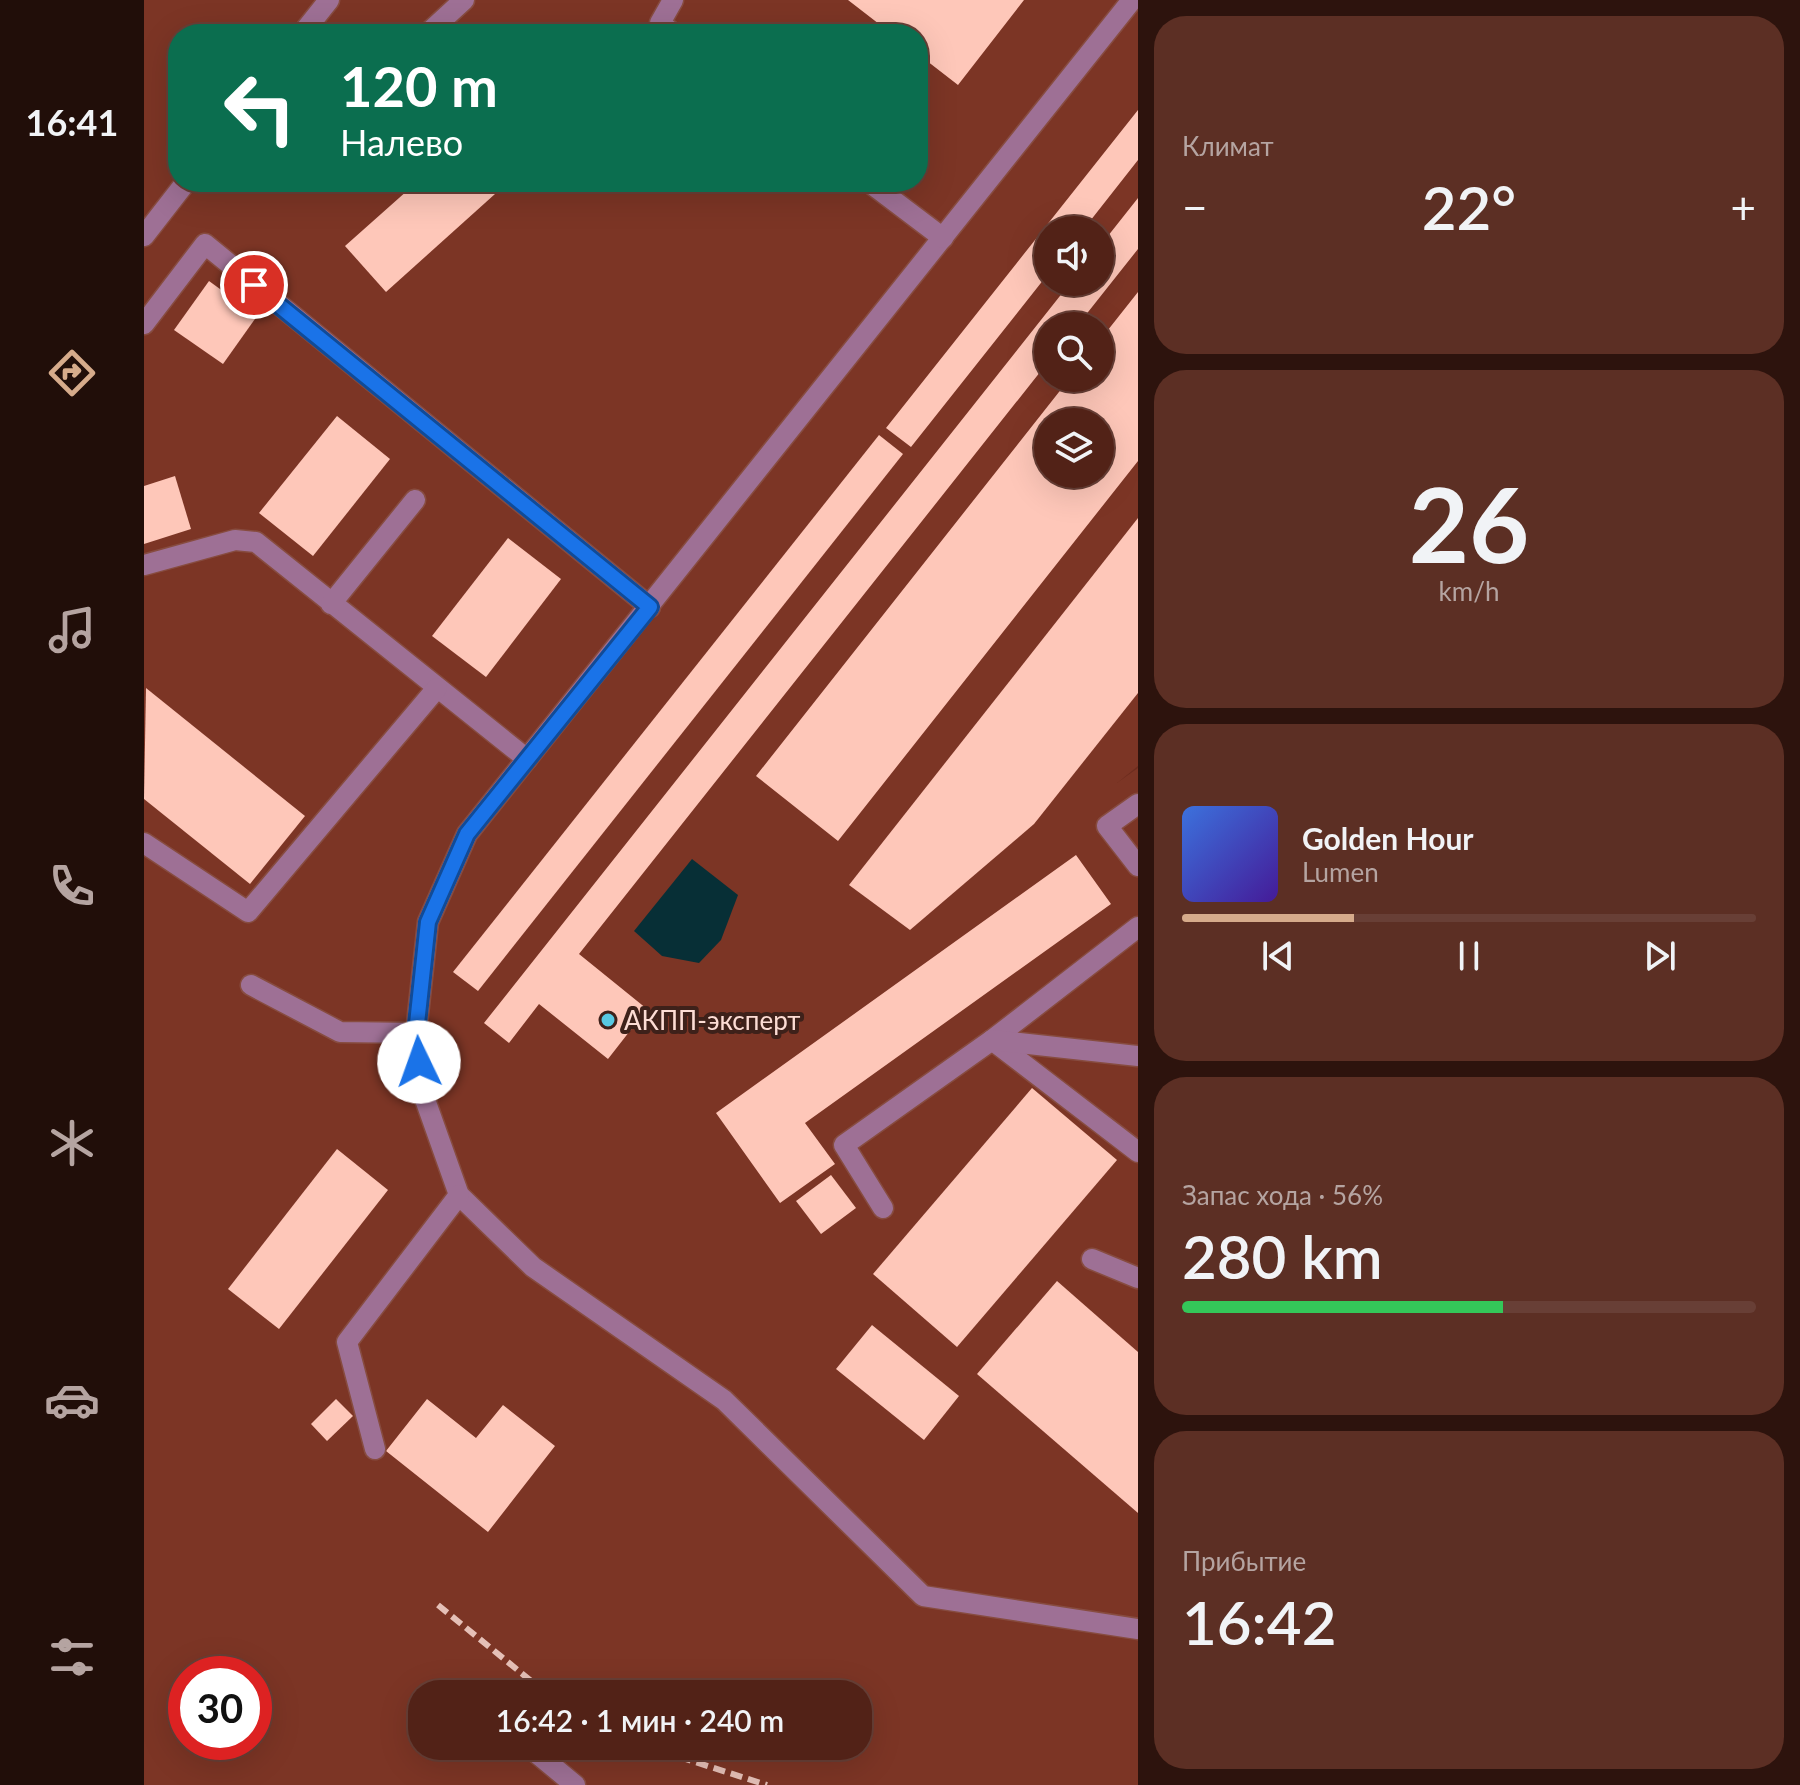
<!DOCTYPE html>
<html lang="ru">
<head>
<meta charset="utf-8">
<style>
  :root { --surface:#522217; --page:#5c2f24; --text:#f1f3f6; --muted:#b5a4a1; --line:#683f36; --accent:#d6ab8b }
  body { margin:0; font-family:Lato,sans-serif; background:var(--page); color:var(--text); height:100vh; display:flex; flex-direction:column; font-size:30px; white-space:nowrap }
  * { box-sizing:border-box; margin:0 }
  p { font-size:26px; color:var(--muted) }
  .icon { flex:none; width:44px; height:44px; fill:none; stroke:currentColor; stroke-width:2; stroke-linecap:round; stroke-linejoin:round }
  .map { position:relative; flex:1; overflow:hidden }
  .details { display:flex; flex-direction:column; gap:16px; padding:16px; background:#2d130d; width:662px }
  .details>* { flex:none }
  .guide { position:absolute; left:24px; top:24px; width:760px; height:168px; border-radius:32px; box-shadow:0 8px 32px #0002,0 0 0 2px var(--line); background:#0b6e4f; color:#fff; overflow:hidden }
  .buttons { position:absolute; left:890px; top:216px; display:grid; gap:16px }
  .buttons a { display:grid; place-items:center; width:80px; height:80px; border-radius:50%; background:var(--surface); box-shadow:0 8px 32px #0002,0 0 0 2px var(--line); font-size:40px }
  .speed { position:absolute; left:24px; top:1656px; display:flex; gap:16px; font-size:40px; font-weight:700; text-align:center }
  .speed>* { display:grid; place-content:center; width:104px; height:104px; border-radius:50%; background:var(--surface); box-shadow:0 8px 32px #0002,0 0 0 2px var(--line); line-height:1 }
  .speed .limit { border:12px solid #d22; background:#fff; color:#111 }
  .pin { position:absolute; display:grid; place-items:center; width:68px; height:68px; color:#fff; margin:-34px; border:4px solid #fff; border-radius:50%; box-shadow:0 2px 8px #0007 }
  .me { position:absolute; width:88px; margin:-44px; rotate:357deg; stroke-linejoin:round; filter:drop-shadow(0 0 6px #0008) }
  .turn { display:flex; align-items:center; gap:28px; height:168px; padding:0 40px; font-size:36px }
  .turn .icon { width:104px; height:104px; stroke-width:2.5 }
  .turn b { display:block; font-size:56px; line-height:68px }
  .big { font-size:60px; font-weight:600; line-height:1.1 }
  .details .card { flex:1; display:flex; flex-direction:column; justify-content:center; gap:12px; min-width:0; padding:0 28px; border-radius:32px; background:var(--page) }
  .details .dial { align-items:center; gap:0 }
  .dial b { font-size:104px; line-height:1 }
  .song { display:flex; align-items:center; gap:24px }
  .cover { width:96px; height:96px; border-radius:12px; background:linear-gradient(135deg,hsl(220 70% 55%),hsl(260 70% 35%)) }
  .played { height:8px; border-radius:4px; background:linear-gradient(90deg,var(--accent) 30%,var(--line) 30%) }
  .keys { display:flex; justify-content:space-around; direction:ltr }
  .heat { display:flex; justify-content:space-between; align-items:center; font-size:44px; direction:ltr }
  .charge { height:12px; border-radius:6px; background:linear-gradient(90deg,#34c759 56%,var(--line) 0) }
  .trip { position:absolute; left:264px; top:1680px; width:464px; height:80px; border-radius:32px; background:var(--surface); box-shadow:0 8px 32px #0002,0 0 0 2px var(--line); font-weight:600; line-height:80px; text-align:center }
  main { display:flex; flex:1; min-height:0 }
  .dock { display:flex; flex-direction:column; width:144px; justify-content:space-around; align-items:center; background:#210e09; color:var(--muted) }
  .dock .icon { width:56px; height:56px }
  .dock .on { color:var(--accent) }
  .dock b { font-size:36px; color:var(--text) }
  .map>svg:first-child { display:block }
  .built { fill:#7c3525; fill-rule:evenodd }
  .water { fill:#072f36 }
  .building { fill:#fec7b9; fill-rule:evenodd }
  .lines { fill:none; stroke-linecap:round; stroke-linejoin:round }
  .minor-casing { stroke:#874c40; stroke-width:23 }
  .minor { stroke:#9e7095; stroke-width:20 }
  .rail { stroke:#e5c0b7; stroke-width:6; stroke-dasharray:12 6; stroke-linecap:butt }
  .route-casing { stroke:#114b97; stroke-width:20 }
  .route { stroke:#1a73e8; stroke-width:14 }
  .poi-dot { fill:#57c9e2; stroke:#3e211a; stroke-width:3 }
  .labels { text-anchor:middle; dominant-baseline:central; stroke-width:8; stroke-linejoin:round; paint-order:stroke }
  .poi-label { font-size:26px; fill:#fcdcd4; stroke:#3e211a; text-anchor:start }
</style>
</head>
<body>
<main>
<nav class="dock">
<b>16:41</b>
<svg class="icon on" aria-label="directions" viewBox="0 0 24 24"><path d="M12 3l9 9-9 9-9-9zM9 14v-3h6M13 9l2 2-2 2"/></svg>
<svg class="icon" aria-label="music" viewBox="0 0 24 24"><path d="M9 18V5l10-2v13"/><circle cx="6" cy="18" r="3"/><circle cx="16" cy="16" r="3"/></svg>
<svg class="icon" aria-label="phone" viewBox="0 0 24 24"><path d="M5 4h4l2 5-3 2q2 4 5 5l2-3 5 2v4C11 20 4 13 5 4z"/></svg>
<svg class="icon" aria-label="climate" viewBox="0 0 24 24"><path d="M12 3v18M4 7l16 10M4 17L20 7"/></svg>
<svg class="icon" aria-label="car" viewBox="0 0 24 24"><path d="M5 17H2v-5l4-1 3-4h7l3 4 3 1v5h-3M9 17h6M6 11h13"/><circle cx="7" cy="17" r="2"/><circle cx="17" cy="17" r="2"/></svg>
<svg class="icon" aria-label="filters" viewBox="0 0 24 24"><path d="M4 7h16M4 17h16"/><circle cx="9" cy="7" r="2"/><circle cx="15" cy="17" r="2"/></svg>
</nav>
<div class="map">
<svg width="994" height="1785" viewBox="0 0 994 1785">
  <rect width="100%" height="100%" fill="#6d2d1f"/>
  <path class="built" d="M 0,0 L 994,0 L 994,766 L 973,783 L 994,768 L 994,1785 L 0,1785 ZM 34,34 L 774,34 L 774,182 L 34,182 ZM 904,230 L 956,230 L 956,282 L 904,282 ZM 904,326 L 956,326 L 956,378 L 904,378 ZM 904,422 L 956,422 L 956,474 L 904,474 ZM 42,1674 L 110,1674 L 110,1742 L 42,1742 ZM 278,1694 L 714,1694 L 714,1746 L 278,1746 Z"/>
  <polygon class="water" points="548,859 594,895 577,940 555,963 518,956 490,931"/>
  <g class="building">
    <polygon points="704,0 880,0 814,85 774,54 774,34 748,34"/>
    <polygon points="994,110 994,160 939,230 904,230 904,274 767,447 742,428"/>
    <polygon points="273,182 358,182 361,185 242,292 201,246"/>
    <polygon points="994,198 994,249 933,326 904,326 904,362 435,954 503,1009 464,1059 395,1004 365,1043 340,1023 927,282 956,282 956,246"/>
    <polygon points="65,281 113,316 79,364 30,330"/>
    <path d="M 994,292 L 994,461 L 694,841 L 612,776 L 926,378 L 956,378 L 956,340 ZM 904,422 L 956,422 L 956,474 L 904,474 Z"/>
    <polygon points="193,416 246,459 169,556 115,513"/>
    <polygon points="735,435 759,454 334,991 309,972"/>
    <polygon points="31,476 47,529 0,544 0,486"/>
    <polygon points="994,518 994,693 890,824 766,930 705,885"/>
    <polygon points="364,538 417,579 342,677 288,636"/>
    <polygon points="2,688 161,816 106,884 0,799"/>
    <polygon points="932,855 967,904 661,1123 691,1164 636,1203 572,1113"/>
    <polygon points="888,1088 973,1160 813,1347 729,1274"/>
    <polygon points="193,1149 244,1190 135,1329 84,1289"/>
    <polygon points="687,1175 712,1208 677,1234 652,1201"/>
    <polygon points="913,1281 994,1352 994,1513 833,1374"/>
    <polygon points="728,1325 815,1396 780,1440 692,1369"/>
    <polygon points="192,1399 209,1416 183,1441 167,1424"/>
    <polygon points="283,1399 332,1438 359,1405 411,1446 344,1532 242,1451"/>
  </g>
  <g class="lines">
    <g class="minor-casing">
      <g id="minor">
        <polyline points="529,0 516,23 530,34"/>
        <polyline points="988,0 323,834 284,922 272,1033 278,1091 315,1195 389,1267 580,1400 779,1596 994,1629"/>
        <polyline points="158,34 185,0"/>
        <polyline points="283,34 320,0"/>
        <polyline points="725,182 799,238"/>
        <polyline points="0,236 42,182"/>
        <polyline points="0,324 61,244 506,607"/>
        <polyline points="0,565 91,540 112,542 383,759"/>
        <polyline points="187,604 271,500"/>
        <polyline points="994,804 963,826 994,866"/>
        <polyline points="0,843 104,912 293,688"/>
        <polyline points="994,927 848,1040 994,1152"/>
        <polyline points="107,985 196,1032 272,1033"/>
        <polyline points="739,1208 700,1145 848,1040 994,1056"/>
        <polyline points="948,1259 994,1278"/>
        <polyline points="231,1449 203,1342 315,1195"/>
        <polyline points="384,1746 431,1785"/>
      </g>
    </g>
    <use href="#minor" class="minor"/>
    <g class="rail">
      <polyline points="294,1605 403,1694"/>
      <polyline points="501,1746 623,1785"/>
    </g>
  </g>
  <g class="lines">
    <g class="route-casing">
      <polyline id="route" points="110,285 506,607 323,834 284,922 272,1033 275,1062"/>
    </g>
    <use href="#route" class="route"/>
  </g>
  <circle class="poi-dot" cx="464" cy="1020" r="8"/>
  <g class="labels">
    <g class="poi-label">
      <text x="480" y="1020">АКПП-эксперт</text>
    </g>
  </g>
</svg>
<div class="buttons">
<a><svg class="icon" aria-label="sound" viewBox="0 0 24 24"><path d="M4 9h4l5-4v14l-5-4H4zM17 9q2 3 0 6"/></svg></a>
<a><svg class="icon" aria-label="search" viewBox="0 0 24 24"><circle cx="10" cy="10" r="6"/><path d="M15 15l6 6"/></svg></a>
<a><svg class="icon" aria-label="layers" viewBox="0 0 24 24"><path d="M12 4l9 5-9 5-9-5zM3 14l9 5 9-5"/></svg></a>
</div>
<div class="speed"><div class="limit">30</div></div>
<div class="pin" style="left:110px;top:285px;background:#d93025"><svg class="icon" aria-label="arrive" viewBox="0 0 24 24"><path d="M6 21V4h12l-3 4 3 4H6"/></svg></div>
<svg class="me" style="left:275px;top:1062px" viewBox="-20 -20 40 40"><circle r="19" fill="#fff"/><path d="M0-13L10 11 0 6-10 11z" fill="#1a73e8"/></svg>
<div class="trip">16:42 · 1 мин · 240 m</div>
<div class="guide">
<div class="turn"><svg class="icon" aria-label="left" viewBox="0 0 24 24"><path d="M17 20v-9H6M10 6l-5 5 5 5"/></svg><div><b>120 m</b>Налево</div></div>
</div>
</div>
<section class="details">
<div class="card"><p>Климат</p>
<div class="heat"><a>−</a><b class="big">22°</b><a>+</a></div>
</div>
<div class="card dial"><b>26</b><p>km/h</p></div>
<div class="card">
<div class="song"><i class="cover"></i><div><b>Golden Hour</b><p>Lumen</p></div></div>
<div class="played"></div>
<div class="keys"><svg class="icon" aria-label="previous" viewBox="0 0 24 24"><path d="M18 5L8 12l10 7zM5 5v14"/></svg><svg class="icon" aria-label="pause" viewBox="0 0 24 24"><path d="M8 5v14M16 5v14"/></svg><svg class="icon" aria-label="next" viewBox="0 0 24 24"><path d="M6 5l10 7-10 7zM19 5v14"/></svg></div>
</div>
<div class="card"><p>Запас хода · 56%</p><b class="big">280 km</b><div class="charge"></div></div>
<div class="card"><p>Прибытие</p><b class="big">16:42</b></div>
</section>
</main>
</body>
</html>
